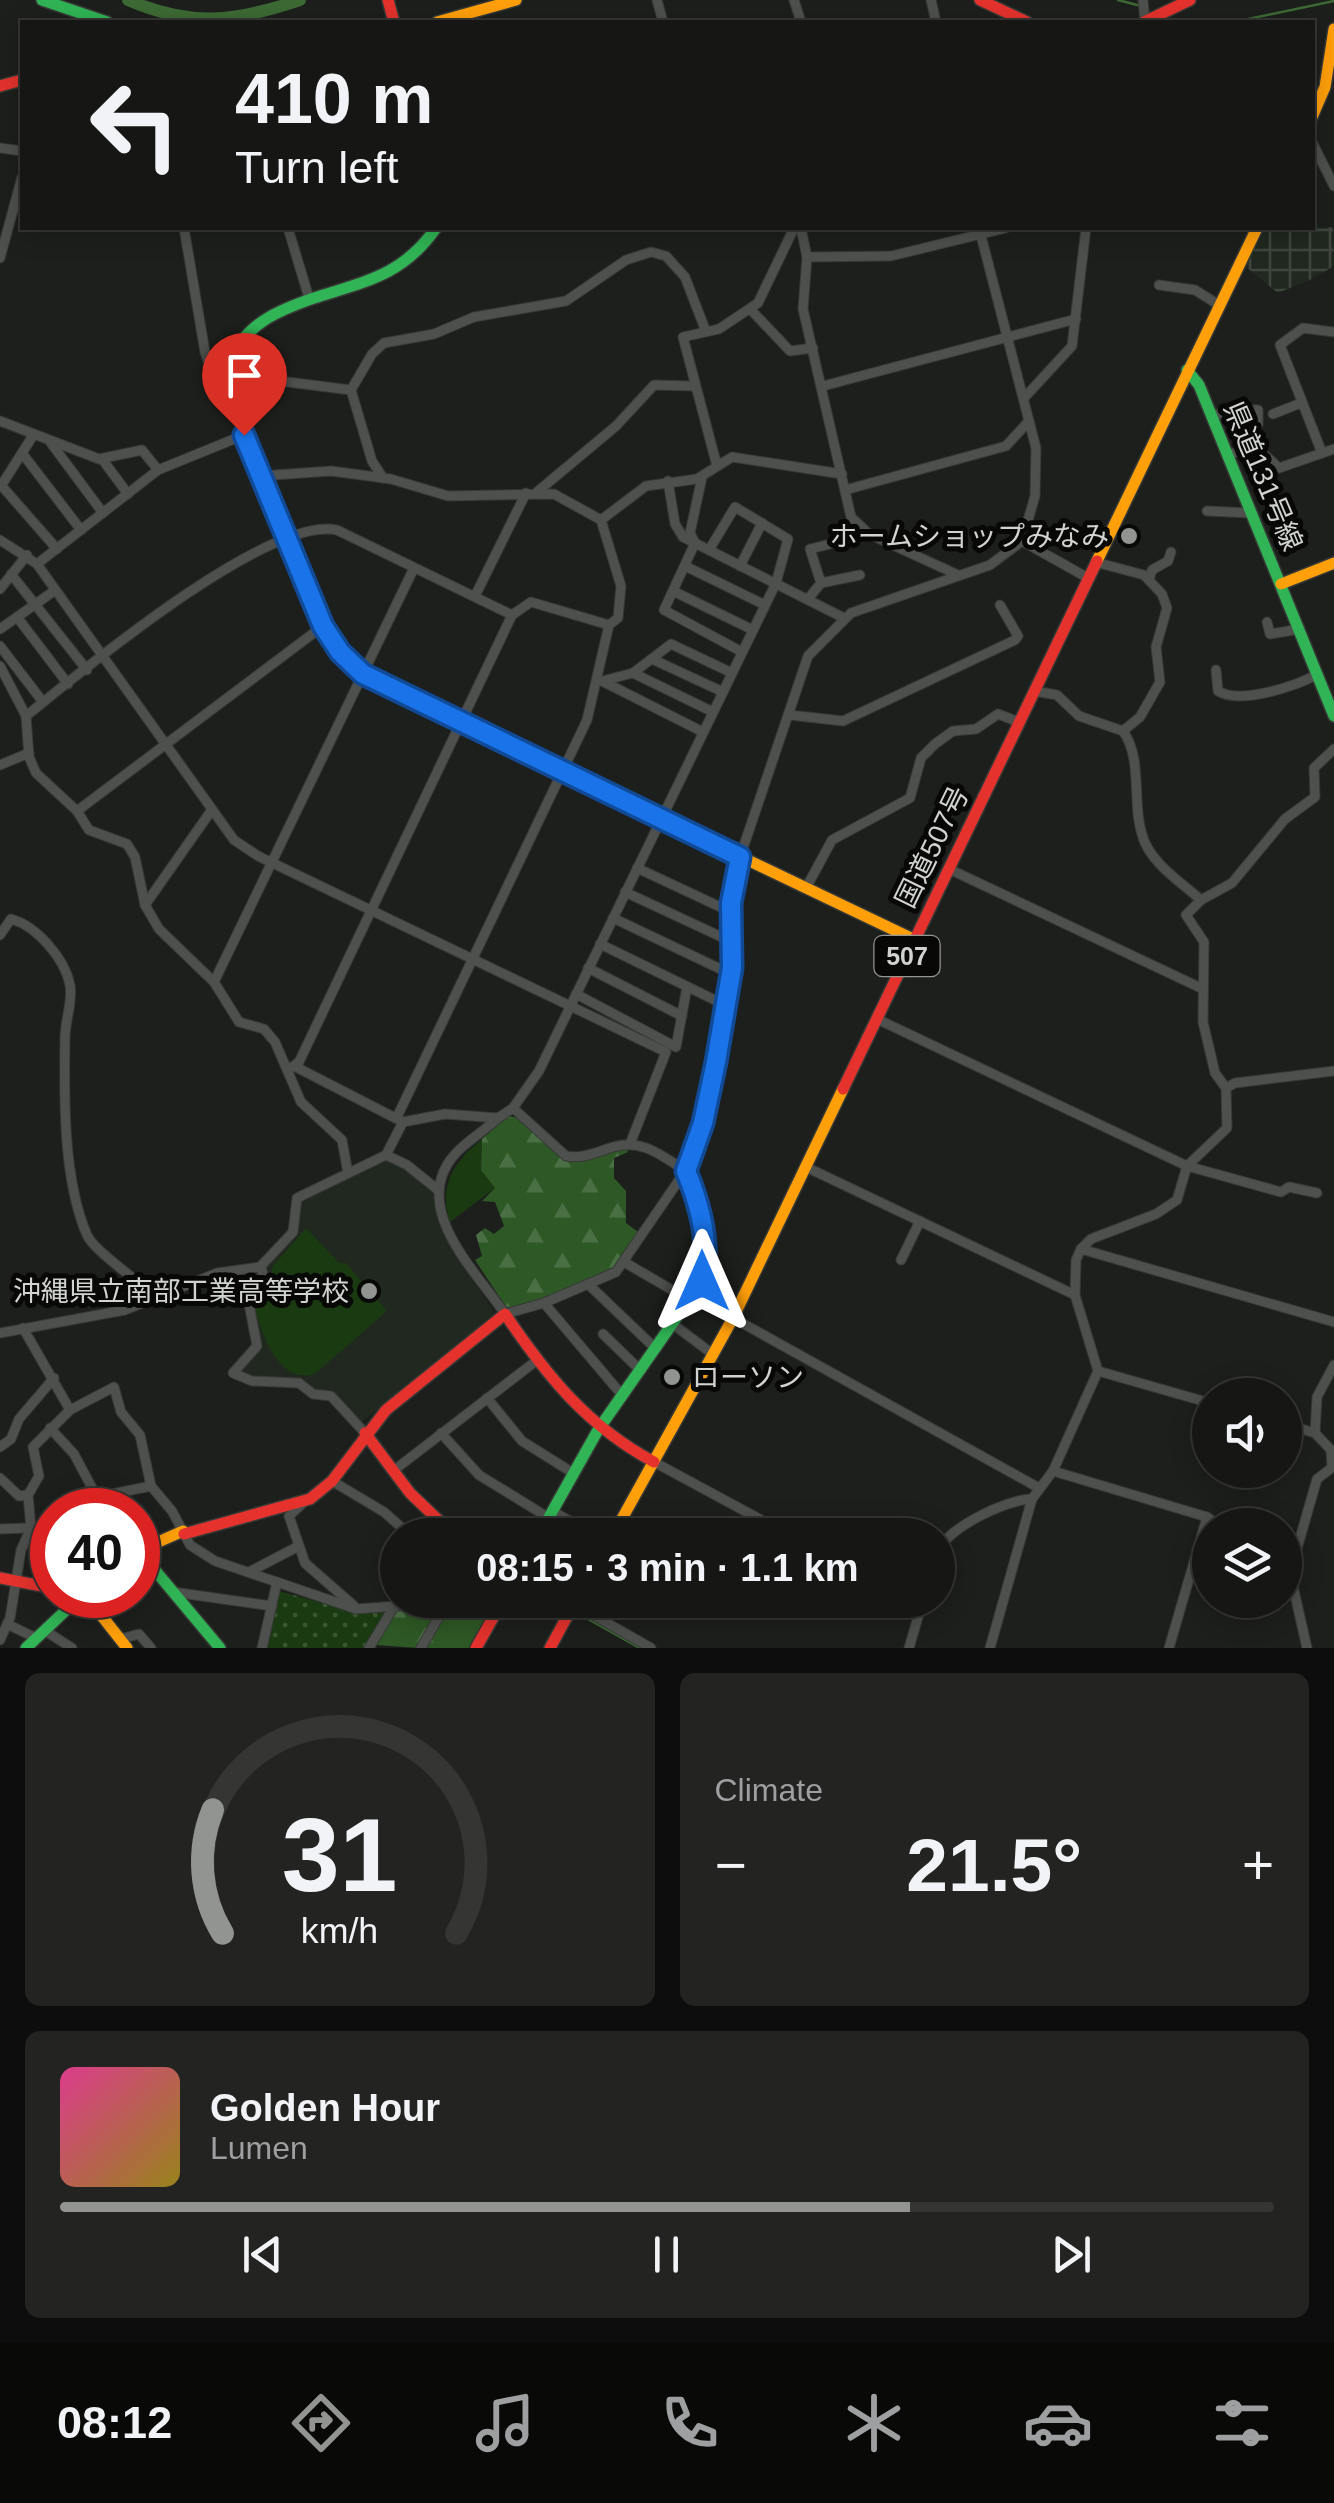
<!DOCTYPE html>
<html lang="en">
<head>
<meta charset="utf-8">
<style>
  :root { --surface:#161715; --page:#232422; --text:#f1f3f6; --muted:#9e9fa0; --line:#353634; --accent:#919490 }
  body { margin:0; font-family:Arial,"Noto Sans JP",sans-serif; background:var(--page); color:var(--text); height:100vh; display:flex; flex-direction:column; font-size:38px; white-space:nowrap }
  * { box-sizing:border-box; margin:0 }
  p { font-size:32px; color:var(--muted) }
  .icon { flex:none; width:55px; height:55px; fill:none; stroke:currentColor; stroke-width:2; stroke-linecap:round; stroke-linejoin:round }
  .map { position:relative; height:1648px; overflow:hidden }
  .drawer { display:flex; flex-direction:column; gap:25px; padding:25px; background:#0c0d0c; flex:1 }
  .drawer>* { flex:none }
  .top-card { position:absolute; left:20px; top:20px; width:1295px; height:210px; border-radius:0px; box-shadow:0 5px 25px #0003,0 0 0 2px var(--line); background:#161715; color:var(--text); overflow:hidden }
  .fabs { position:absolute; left:1192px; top:1378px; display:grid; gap:20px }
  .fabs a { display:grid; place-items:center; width:110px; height:110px; border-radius:50%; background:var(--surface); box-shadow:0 5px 25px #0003,0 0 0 2px var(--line); font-size:50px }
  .speed { position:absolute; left:30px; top:1488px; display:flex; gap:20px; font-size:50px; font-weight:700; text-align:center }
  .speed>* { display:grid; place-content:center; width:130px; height:130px; border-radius:50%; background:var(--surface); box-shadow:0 5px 25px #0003,0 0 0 2px var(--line); line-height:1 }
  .speed .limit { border:15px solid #d22; background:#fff; color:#111 }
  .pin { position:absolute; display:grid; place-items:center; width:85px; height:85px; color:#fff; margin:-102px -42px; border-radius:50% 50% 50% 0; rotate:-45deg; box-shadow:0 0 10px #0007 }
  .pin .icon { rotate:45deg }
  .me { position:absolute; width:110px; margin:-55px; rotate:0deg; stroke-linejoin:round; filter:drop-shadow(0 0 8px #0008) }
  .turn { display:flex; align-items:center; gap:35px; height:210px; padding:0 50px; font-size:45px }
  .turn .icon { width:130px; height:130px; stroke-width:2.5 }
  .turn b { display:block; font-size:70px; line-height:85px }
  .big { font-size:75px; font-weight:700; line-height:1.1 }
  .drawer .card { flex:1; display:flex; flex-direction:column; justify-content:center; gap:15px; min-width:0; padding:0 35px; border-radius:15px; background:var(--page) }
  .drawer .dial { align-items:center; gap:0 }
  .dial svg { height:260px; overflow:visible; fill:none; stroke:var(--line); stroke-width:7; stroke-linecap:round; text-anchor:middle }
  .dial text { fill:var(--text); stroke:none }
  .song { display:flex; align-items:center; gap:30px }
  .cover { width:120px; height:120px; border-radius:15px; background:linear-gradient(135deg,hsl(330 70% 55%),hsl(50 70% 35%)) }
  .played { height:10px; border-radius:5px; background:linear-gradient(90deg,var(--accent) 70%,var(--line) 70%) }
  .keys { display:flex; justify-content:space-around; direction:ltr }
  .heat { display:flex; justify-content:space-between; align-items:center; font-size:55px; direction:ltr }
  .drawer .tiles { flex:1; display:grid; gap:25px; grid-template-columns:1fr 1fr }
  .card:last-child { grid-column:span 2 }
  .trip { position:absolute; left:380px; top:1518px; width:575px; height:100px; border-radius:50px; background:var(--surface); box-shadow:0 5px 25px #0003,0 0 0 2px var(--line); font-weight:700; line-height:100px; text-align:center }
  .menu { display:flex; height:160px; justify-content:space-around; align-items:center; background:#090908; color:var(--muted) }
  .menu .icon { width:70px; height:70px }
  .menu .selected { color:var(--accent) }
  .menu b { font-size:45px; color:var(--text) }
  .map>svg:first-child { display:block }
  .built { fill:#20281f }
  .industrial { fill:url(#industrial-grid) }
  .grass { fill:#1a3a12 }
  .forest { fill:url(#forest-firs) }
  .park { fill:url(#park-dots) }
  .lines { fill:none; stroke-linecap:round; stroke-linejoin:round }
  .stream { stroke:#3d6a34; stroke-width:2.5 }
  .river { stroke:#3d6a34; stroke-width:12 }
  .street-casing { stroke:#373936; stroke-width:11 }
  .fast-casing { stroke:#373936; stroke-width:14 }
  .slow-casing { stroke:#373936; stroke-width:14 }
  .jam-casing { stroke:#373936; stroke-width:14 }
  .street { stroke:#4e504e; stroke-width:9 }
  .fast { stroke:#30b455; stroke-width:11 }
  .slow { stroke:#ff9f0a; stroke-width:11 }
  .jam { stroke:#e5322d; stroke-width:11 }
  .route-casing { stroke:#114b97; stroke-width:25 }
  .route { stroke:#1a73e8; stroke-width:18 }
  .poi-dot { fill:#919490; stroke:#080907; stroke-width:4 }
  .labels { text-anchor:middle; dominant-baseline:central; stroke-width:10; stroke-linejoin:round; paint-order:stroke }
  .shield { fill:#080907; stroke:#949693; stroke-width:2.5 }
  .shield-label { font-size:25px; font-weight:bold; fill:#d0d3cf }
  .street-label { font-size:28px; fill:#d0d3cf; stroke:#080907 }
  .poi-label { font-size:28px; fill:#d0d3cf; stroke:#080907; text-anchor:end }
</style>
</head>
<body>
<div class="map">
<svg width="1334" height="1648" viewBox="0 0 1334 1648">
  <defs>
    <pattern id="industrial-grid" width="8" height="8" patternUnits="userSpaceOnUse" patternTransform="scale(2.5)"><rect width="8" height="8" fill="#20281f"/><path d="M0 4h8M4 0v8" fill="none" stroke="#3f463e"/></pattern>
    <pattern id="forest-firs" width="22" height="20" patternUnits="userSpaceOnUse" patternTransform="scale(2.5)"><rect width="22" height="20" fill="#2e5825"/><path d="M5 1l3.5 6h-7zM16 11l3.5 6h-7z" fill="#4b6f44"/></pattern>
    <pattern id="park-dots" width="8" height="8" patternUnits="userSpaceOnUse" patternTransform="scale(2.5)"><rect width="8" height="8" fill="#1a3a12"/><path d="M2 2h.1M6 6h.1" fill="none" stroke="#3a5633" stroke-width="1.8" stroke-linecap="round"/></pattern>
  </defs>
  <rect width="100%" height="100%" fill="#1d1f1c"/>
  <polygon class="built" points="384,1160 407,1168 432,1191 442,1232 494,1312 431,1370 360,1423 333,1394 239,1373 257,1349 251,1309 266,1264 293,1235 301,1198"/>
  <polygon class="industrial" points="1333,227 1334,266 1312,279 1278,293 1246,267 1264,228"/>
  <g class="grass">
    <path d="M 482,1139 L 481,1169 L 495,1188 L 450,1222 C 438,1185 454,1162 482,1139 Z"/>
    <path d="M 306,1228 L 339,1263 L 346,1263 L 387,1311 L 316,1373 C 280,1388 261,1333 254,1306 L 274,1265 Z"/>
  </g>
  <g class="forest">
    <polygon points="508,1116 525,1120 565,1158 627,1147 628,1152 614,1158 614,1178 626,1191 626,1223 638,1232 616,1268 552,1297 512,1308 506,1307 475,1260 482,1256 476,1235 485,1228 494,1234 504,1226 495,1202 482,1201 495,1188 481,1170 482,1139"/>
    <polygon points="465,1604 486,1619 469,1648 425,1648 446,1610"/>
    <polygon points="436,1607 439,1611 418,1648 377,1645 395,1610"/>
  </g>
  <polygon class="park" points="279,1591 354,1612 386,1611 366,1648 266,1648"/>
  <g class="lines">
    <g class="stream">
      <polyline points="1118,0 1141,6"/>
      <polyline points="1234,22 1334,1"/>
      <polyline points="579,1614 640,1648"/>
    </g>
    <path class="river" d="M 128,0 C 190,27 235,22 300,0"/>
    <g class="street-casing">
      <g id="street">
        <polyline points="657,0 663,22"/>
        <polyline points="794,0 801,22"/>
        <polyline points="931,0 936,22"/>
        <polyline points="1143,0 1145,22"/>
        <polyline points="1312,142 1334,186"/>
        <polyline points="0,148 22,151"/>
        <polyline points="184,228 205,352 210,368 232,379"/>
        <polyline points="288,228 309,298"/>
        <polyline points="801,228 807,257 803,309 851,517 869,534 958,575"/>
        <polyline points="807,257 891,256 1006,228"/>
        <polyline points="0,258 22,177"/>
        <polyline points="1159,285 1195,290 1219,305"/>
        <polyline points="751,310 790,351 813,348"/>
        <polyline points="823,386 1076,319"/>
        <polyline points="351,390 372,354 384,343 434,334 474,317 566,301 626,260 651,252 666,256 685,277 705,329"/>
        <polyline points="351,390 372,461 383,478"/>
        <polyline points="1024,398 1072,346 1086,228"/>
        <polyline points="234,404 253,384 264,379 351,390"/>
        <polyline points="1273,414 1301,403"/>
        <polyline points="1211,417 1232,409 1258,410 1258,424"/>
        <polyline points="0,421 99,459 142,450 158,470"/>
        <polyline points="51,443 103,513"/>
        <polyline points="22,453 81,530"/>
        <polyline points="1322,453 1280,345 1303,328 1334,332"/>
        <polyline points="1227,457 1252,443 1279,468 1334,449"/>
        <polyline points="102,459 128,494"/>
        <polyline points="717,466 683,337 719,329 758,303 794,228"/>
        <polyline points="260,476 331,471 391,479 448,496 554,494 601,520"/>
        <polyline points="702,477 690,533 695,543 664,610 742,652"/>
        <polyline points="668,481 675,524 683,537 844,618"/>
        <polyline points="0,484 57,549"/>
        <polyline points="1,486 34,434"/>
        <polyline points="845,490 1006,446 1029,421"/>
        <polyline points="537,492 616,426 654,385 694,386"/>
        <polyline points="1207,511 1251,513"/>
        <polyline points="601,520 646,486 697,479 732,457 842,474"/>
        <polyline points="0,540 37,564 234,840 258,856 666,1052 630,1144"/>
        <polyline points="1022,541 1088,578"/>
        <polyline points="1095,562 1144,575 1162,594 1167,608 1156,647 1160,682 1140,717 1123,731"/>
        <polyline points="37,564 158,470 244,435"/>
        <polyline points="685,566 765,605"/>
        <polyline points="740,566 762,523"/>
        <polyline points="11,574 87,670"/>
        <polyline points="1149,580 1152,570 1168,561 1171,552"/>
        <polyline points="821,583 810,549 838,542"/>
        <polyline points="0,589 27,555"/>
        <polyline points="673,591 753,630"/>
        <polyline points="475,596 526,493"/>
        <polyline points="808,599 821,583 860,575"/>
        <polyline points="17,617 68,684"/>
        <polyline points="1267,622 1270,634 1300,629"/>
        <polyline points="0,629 54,591"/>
        <polyline points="0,646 43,702"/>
        <polyline points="652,659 723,692"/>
        <polyline points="0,666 26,716"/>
        <path d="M 1216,670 L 1218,691 C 1240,705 1296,686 1318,674"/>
        <polyline points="633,673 713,712"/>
        <polyline points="600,680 703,732"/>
        <polyline points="602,681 633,673 671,644 732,673"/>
        <path d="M 1034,691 L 1057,695 L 1079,716 L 1123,731 C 1145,762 1129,809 1146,845 C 1157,867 1183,884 1201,900"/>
        <polyline points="790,715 843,721 1015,640 1018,636 1000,605"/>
        <polyline points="0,765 29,753"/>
        <polyline points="77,811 323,626"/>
        <polyline points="637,868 731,912"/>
        <polyline points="949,869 1203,989"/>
        <polyline points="806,888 832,840 910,798 921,758 935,744 953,731 976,729 998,714 1019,722"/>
        <polyline points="625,892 730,941"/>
        <polyline points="145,905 211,811"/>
        <polyline points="613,918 731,974"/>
        <path d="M 0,935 L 11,919 C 37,926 65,959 70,985 C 73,1002 65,1020 65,1038 C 64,1097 63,1180 87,1235 C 94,1251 139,1281 154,1296"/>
        <polyline points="600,944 725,1005"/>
        <polyline points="588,968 682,1016"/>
        <polyline points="214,982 414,568"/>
        <polyline points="576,994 676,1047 687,987"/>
        <polyline points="877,1019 1187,1166 1281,1192 1289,1187 1317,1193"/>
        <polyline points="296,1067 401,1121"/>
        <polyline points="288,1070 299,1062 512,615 531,602 609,625"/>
        <polyline points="1226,1088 1235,1083 1334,1071"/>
        <path d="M 513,1108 L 566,1156 C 584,1159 596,1152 613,1147 C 642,1138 662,1156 686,1171"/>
        <polyline points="397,1117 587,720 609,625 618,618 621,586 601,520"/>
        <path d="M 498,1118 C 482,1133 458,1146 447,1165 C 417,1216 478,1274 505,1314 L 544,1303 L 616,1272 L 688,1167 L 716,1062 L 731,968 L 731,903 L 740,857 L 808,656 L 851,613 L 990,565 L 1022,541 L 1035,496 L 1036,448 L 979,228"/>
        <polyline points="386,1155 407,1165 438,1190"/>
        <polyline points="806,1167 1075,1295"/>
        <path d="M 348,1173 L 342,1140 L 301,1102 L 275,1042 L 264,1029 L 239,1022 L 214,982 L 159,929 L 145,905 L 135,857 L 127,844 L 89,830 L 77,811 L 36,773 L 29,757 L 26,716 C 83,670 269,515 337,530 L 512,615"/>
        <polyline points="1081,1249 1334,1322"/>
        <polyline points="901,1260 920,1221"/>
        <polyline points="624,1262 691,1301"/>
        <polyline points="260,1267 263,1273 249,1304 257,1346 233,1373 252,1381 299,1383 313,1394 331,1396 365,1433"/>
        <polyline points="589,1285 656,1349"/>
        <polyline points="544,1303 622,1395"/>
        <polyline points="733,1318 1039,1488"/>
        <polyline points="674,1325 714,1355"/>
        <polyline points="0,1333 125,1310 217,1273 260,1267 293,1232 297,1198 386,1155 403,1122 445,1114 498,1118 513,1108 539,1071 776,583 788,539 735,507 709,550"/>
        <polyline points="603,1334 640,1370"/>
        <polyline points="1098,1371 1210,1403"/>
        <polyline points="487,1398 522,1441 573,1473"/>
        <polyline points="70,1410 114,1387 121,1412 140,1435 151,1486"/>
        <polyline points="1285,1424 1315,1433 1331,1450 1332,1467"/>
        <polyline points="50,1428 74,1454 99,1501"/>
        <polyline points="441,1433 479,1475 549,1518"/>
        <polyline points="1315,1433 1317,1397 1334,1365"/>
        <polyline points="0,1447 11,1439 19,1419 54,1378"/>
        <polyline points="654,1462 789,1535"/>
        <polyline points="393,1471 536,1361"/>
        <polyline points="1053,1471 1207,1517 1219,1525"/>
        <polyline points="0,1478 19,1496 28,1495"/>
        <polyline points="332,1481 384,1512 410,1535"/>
        <polyline points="303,1503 289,1516 305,1563 354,1606"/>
        <polyline points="94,1510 107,1495 151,1486 172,1511 190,1545 215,1561 356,1609 467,1601 493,1616"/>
        <polyline points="552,1511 595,1535"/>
        <polyline points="0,1529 52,1527"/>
        <path d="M 938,1553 C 944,1529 1007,1499 1032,1499"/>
        <polyline points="249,1572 297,1547"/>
        <polyline points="173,1592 272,1606"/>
        <polyline points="906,1600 921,1608"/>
        <polyline points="574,1604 651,1648"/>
        <polyline points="7,1624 36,1638"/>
        <polyline points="44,1630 72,1648"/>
        <polyline points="120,1639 139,1634 151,1648"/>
        <polyline points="0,1640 10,1618 21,1550 31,1528 28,1495 39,1476 33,1447 70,1410 23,1328"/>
        <polyline points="262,1648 277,1582"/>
        <polyline points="369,1648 398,1600"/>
        <polyline points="421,1648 447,1603"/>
        <polyline points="909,1648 923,1600"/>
        <polyline points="990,1648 1032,1499 1053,1471 1098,1371 1075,1295 1076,1260 1081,1249 1091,1239 1156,1214 1177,1200 1187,1166 1227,1128 1226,1088 1215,1073 1203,1022 1204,942 1186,915 1201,900 1232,883 1285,819 1315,797 1314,768 1334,749"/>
        <polyline points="1169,1648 1207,1517"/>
        <polyline points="1307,1648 1290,1573 1317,1479 1334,1466"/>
      </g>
    </g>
    <g class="fast-casing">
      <g id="fast">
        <polyline points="42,0 107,22"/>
        <path d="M 436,228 C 403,275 367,281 314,298 C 282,309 243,324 233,360 C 221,406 303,575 323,626 C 368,696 458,721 530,756"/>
        <polyline points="1187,370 1199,385 1334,716"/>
        <polyline points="539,1535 598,1430 702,1281 703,1225 686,1171"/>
        <polyline points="138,1550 220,1648"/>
        <polyline points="26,1648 81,1596"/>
      </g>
    </g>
    <g class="slow-casing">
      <g id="slow">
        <polyline points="437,22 516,0"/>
        <polyline points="1312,117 1325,87 1334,29"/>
        <polyline points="1097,561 1257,228"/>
        <polyline points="1281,584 1334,563"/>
        <polyline points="530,756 915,940"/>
        <polyline points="613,1535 733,1318 843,1089"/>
        <polyline points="138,1551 183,1531"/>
        <polyline points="70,1595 101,1615 127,1648"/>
      </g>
    </g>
    <g class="jam-casing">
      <g id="jam">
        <polyline points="388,0 394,22"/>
        <polyline points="980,0 1027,22"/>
        <polyline points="1144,22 1190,0"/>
        <polyline points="0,86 22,80"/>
        <polyline points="843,1089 1097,561"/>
        <polyline points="365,1433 410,1493 454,1535"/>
        <path d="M 184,1534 L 310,1499 L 332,1481 L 386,1410 L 505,1314 C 547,1376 587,1426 654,1462"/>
        <polyline points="0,1578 52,1588"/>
        <polyline points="476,1648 503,1600"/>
        <polyline points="550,1648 576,1600"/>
      </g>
    </g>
    <use href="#street" class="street"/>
    <use href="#fast" class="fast"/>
    <use href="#slow" class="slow"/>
    <use href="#jam" class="jam"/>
  </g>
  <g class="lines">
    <g class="route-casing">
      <path id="route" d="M 244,435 L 323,626 L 340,652 L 363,674 L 740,857 L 731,903 L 732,968 L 716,1062 L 703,1123 L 686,1171 C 700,1205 711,1245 702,1281"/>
    </g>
    <use href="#route" class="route"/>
  </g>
  <g class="poi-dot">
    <circle cx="1129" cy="536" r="10"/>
    <circle cx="369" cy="1291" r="10"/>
    <circle cx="672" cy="1377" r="10"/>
  </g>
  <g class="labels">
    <rect class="shield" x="874.5" y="936" width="65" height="40" rx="8"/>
    <g class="shield-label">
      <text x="907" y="956">507</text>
    </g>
    <g class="street-label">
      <text transform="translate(1263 476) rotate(67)">県道131号線</text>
      <text transform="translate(932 847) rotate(-64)">国道507号</text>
    </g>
    <g class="poi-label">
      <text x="1109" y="536">ホームショップみなみ</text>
      <text x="349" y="1291">沖縄県立南部工業高等学校</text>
      <text x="692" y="1377" text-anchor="start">ローソン</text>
    </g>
  </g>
</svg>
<div class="fabs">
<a><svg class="icon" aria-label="sound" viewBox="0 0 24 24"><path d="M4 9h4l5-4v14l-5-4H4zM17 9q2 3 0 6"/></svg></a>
<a><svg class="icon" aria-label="layers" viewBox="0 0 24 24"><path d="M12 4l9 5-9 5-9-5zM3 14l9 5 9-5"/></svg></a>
</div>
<div class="speed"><div class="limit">40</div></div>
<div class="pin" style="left:244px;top:435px;background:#d93025"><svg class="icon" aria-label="arrive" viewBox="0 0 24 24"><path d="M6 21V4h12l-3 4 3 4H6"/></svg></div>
<svg class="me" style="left:702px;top:1281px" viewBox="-20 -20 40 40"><path d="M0-17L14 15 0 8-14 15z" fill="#1a73e8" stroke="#fff" stroke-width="4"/></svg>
<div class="trip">08:15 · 3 min · 1.1 km</div>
<div class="top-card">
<div class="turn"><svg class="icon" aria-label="left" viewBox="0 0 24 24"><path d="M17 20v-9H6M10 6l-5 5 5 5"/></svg><div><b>410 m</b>Turn left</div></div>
</div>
</div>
<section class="drawer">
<div class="tiles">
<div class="card dial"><svg viewBox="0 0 100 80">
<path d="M14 69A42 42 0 1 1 86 69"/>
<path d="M14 69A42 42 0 0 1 11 31" stroke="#919490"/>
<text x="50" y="56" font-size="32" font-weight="700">31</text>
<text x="50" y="72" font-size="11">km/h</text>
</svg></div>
<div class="card"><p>Climate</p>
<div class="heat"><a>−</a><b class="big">21.5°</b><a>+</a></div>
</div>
<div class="card">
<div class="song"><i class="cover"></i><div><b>Golden Hour</b><p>Lumen</p></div></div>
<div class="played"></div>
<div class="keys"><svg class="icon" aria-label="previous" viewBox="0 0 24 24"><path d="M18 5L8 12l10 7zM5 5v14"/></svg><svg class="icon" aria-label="pause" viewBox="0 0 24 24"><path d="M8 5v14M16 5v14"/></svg><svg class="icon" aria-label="next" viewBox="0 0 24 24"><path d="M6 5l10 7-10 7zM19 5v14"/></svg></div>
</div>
</div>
</section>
<nav class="menu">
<b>08:12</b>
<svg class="icon selected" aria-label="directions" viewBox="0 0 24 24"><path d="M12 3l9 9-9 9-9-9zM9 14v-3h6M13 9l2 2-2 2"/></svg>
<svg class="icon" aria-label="music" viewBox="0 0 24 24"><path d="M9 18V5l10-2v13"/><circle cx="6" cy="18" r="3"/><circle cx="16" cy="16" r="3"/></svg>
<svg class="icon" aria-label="phone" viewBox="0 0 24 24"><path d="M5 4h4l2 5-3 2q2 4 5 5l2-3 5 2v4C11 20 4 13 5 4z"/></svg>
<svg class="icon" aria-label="climate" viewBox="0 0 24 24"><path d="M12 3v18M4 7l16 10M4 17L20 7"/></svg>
<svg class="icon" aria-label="car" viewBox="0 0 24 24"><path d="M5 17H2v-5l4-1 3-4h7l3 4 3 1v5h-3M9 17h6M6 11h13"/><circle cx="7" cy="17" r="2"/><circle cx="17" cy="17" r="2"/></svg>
<svg class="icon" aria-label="filters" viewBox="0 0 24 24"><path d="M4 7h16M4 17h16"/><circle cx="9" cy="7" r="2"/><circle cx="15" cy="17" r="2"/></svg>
</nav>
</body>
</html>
